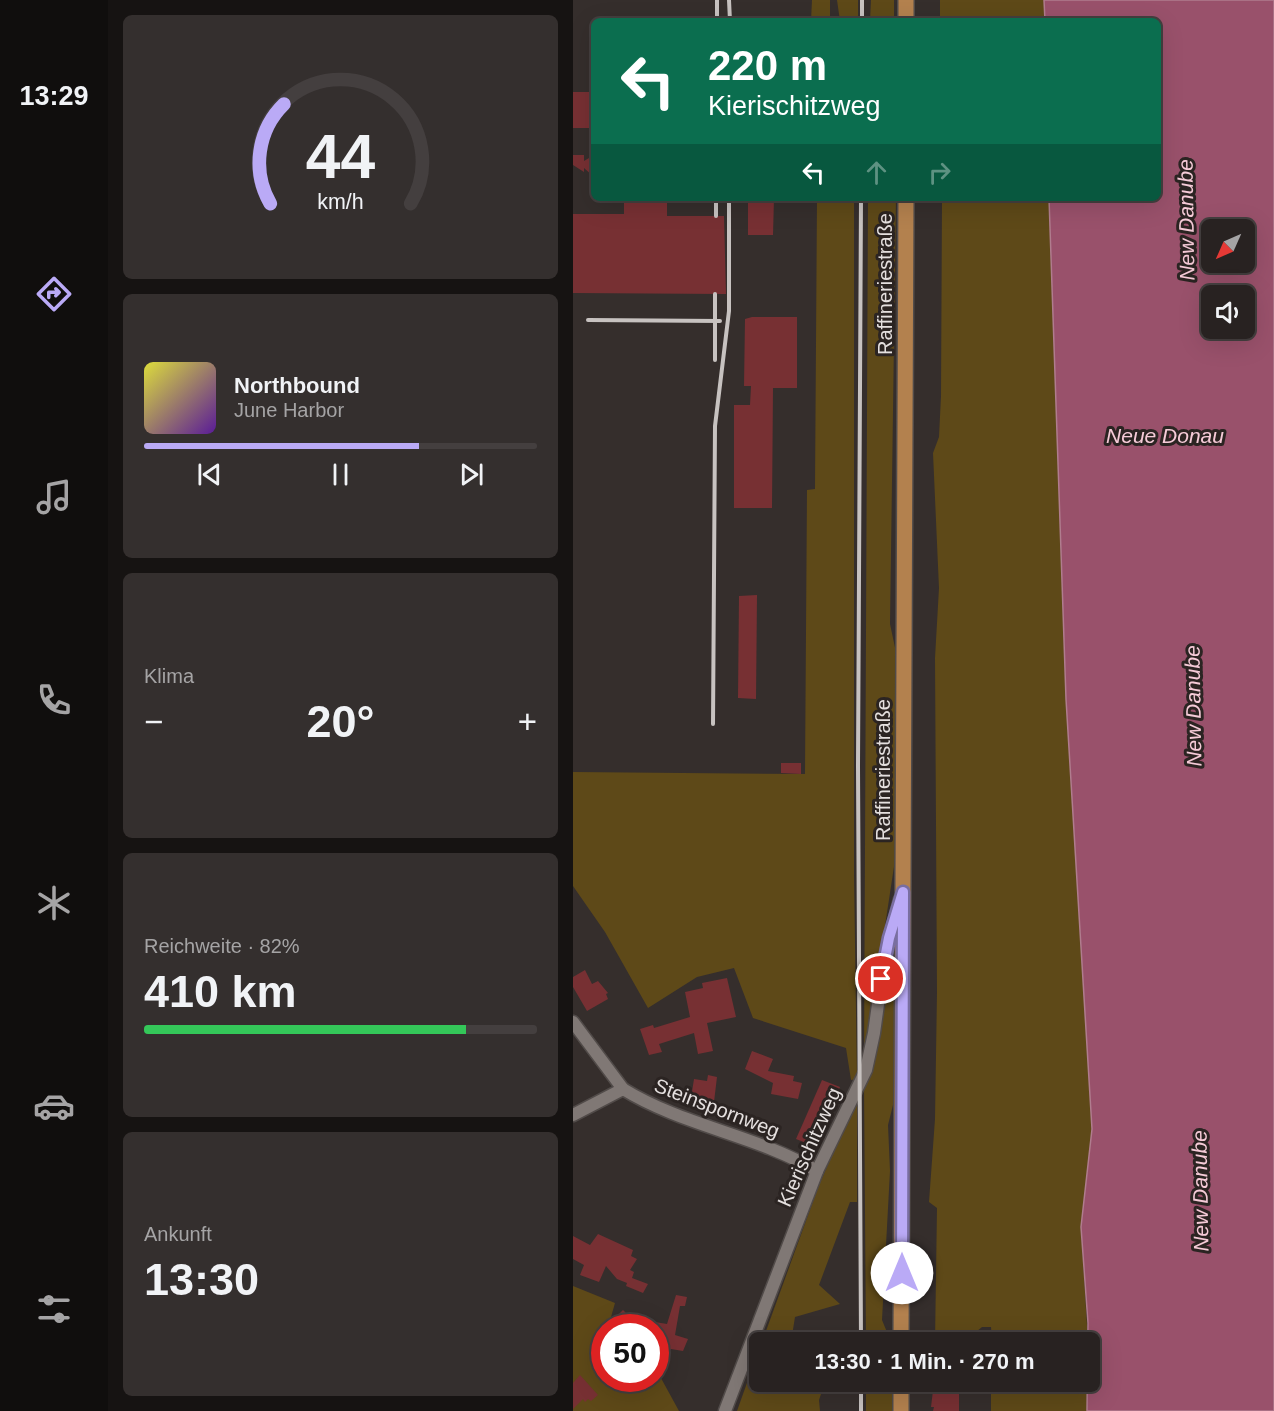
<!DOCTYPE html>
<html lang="de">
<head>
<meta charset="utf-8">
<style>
  :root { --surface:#282221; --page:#342f2e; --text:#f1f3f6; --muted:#a5a4a5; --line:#443f3f; --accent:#baaaf6 }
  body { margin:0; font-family:Helvetica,sans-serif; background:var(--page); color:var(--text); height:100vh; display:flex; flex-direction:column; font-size:22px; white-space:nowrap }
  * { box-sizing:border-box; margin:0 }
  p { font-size:20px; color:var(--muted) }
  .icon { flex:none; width:33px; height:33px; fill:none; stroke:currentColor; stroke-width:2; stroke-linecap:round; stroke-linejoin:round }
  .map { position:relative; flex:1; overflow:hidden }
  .side { display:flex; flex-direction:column; gap:15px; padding:15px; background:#161312; width:465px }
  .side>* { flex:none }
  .hud { position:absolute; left:18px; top:18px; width:570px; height:183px; border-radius:9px; box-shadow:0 6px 24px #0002,0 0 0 2px var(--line); background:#0b6e4f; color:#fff; overflow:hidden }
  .needle { width:39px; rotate:225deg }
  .controls { position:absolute; left:628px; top:219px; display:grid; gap:12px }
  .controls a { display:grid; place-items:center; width:54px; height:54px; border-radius:9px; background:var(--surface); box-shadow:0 6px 24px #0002,0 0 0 2px var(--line); font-size:30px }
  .speed { position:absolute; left:18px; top:1314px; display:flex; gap:12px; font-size:30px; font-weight:700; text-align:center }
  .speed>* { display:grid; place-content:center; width:78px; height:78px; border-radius:50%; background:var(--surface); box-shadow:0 6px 24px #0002,0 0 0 2px var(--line); line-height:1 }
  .speed .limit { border:9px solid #d22; background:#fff; color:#111 }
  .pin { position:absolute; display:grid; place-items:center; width:51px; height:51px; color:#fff; margin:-26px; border:3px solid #fff; border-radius:50%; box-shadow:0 2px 6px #0007 }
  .me { position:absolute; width:66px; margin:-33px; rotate:0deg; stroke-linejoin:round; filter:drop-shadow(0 0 4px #0008) }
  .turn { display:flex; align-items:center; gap:21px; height:126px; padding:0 18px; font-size:27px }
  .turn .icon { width:78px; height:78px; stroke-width:2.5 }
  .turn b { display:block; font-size:42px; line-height:51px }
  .lanes { display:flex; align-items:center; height:57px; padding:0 18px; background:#0003; justify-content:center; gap:30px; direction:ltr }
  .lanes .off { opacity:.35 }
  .big { font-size:45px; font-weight:700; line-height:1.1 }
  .side .tile { flex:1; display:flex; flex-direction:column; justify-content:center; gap:9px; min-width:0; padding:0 21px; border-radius:9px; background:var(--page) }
  .side .dial { align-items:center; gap:0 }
  .dial svg { height:156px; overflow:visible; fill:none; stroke:var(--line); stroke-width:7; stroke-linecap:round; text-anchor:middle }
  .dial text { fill:var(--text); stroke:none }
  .song { display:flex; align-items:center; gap:18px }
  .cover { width:72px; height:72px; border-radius:9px; background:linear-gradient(135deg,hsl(60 70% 55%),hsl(270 70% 35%)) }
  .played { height:6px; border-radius:3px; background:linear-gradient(90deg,var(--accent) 70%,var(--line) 70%) }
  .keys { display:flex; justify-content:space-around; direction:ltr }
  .heat { display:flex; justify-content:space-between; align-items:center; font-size:33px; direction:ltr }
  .charge { height:9px; border-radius:4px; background:linear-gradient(90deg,#34c759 82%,var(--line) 0) }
  .trip { position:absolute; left:176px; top:1332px; width:351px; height:60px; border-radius:9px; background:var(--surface); box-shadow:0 6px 24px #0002,0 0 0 2px var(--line); font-weight:700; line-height:60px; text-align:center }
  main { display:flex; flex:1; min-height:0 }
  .menu { display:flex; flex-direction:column; width:108px; justify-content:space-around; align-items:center; background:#100e0d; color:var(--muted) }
  .menu .icon { width:42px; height:42px }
  .menu .current { color:var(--accent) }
  .menu b { font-size:27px; color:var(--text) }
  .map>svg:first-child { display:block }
  .green { fill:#5e4918 }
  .water { fill:#99516b; stroke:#b07c8e; stroke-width:1.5; fill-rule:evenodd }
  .building { fill:#773033 }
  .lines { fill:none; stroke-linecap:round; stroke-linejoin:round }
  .minor-casing { stroke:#514b49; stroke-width:15 }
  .major-casing { stroke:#514b49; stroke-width:18 }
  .minor { stroke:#807875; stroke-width:12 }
  .major { stroke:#b3814e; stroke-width:15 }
  .rail { stroke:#c7c2c0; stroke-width:4 }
  .route-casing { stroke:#796ea0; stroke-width:15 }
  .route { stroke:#baaaf6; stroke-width:10 }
  .labels { text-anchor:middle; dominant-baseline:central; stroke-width:6; stroke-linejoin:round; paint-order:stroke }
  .street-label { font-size:20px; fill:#e5e0df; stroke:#2b2422 }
  .water-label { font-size:21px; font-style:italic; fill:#f6cbd8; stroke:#2b2422 }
</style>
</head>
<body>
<main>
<nav class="menu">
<b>13:29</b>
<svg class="icon current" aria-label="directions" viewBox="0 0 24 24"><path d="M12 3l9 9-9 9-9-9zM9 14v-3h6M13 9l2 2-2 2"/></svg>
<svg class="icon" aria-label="music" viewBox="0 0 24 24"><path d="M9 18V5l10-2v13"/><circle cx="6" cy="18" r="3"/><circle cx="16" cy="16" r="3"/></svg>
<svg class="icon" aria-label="phone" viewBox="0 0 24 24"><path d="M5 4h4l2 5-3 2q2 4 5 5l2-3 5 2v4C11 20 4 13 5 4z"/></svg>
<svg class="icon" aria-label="climate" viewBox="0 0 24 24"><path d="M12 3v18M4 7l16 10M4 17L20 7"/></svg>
<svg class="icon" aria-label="car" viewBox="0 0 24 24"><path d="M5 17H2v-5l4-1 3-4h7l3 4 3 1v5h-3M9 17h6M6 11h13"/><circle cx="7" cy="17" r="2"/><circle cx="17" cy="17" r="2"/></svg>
<svg class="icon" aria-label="filters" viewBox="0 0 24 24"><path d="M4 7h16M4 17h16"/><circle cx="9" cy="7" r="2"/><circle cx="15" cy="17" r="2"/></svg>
</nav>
<section class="side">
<div class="tile dial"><svg viewBox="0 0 100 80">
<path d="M14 69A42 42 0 1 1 86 69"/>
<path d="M14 69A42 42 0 0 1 21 18" stroke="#baaaf6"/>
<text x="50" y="56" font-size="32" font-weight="700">44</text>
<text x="50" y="72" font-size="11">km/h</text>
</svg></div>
<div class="tile">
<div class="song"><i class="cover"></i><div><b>Northbound</b><p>June Harbor</p></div></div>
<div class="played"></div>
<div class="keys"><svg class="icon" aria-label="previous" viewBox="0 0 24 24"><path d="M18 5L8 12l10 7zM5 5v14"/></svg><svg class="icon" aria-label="pause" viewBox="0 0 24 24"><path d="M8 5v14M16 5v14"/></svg><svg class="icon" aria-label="next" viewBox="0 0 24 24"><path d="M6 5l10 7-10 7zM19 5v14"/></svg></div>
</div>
<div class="tile"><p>Klima</p>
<div class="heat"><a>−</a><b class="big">20°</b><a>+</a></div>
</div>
<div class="tile"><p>Reichweite · 82%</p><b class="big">410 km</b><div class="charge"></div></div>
<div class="tile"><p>Ankunft</p><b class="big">13:30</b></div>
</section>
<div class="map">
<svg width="701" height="1411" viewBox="0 0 701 1411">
  <rect width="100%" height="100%" fill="#352e2c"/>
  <g class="green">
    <polygon points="239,0 257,0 257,21 238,21"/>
    <polygon points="264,0 285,0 285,21 267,21"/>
    <polygon points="298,0 321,0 321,21 297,21"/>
    <polygon points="367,0 471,0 472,21 367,21"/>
    <polygon points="244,198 281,198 281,875 284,1079 278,1080 273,1048 180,1018 161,968 124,977 75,1008 32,932 0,886 0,772 232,774 234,490 242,489"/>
    <polygon points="295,198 323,198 317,624 324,657 322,860 291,1064"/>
    <polygon points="369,198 476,198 493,699 519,1129 508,1227 515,1342 419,1342 418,1327 409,1327 391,1342 362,1342 364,1208 356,1202 362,1119 364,992 362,658 366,588 360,453 366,437 368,396"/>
    <polygon points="318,956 323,960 321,1101 315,1125 317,1171 309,1320 318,1342 293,1342 291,1083 313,960"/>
    <polygon points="284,1099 284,1202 277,1202 246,1285 267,1304 222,1317 218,1342 189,1342 246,1185"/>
    <polygon points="0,1286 42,1303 38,1317 47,1327 32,1328 32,1378 82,1378 83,1369 106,1411 0,1411"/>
    <polygon points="186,1349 186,1382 252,1382 246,1400 247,1411 164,1411"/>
    <polygon points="293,1382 320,1382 321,1411 293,1411"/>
    <polygon points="418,1382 515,1382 514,1411 418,1411"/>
  </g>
  <path class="water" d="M 471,0 L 701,0 L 701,1411 L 514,1411 L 515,1323 L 508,1227 L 519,1129 L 493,699 L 476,198 L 585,198 L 585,21 L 472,21 ZM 639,230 L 672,230 L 672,262 L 639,262 ZM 639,296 L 672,296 L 672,328 L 639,328 Z"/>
  <g class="building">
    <rect x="0" y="92" width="21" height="36"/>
    <polygon points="0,155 11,155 11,161 21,155 21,177 11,168 11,172 0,165"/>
    <polygon points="51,198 94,198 94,216 151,216 153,294 0,293 0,214 51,214"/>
    <polygon points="175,198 201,198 200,235 175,235"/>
    <polygon points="179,317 224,317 224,388 200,388 199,508 161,508 161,405 177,405 178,386 171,386 172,319"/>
    <polygon points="184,595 183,699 165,698 166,596"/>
    <polygon points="208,763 228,763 228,774 208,773"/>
    <polygon points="12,970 19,984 25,981 35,993 33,994 35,999 14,1011 0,987 0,977"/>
    <polygon points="154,978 163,1017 134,1023 140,1051 125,1054 121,1033 86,1044 89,1052 76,1055 67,1029 80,1025 81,1028 117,1017 112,992 130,988 129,983"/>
    <polygon points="179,1051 200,1059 195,1071 221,1076 220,1081 229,1083 225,1099 198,1094 200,1083 172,1069"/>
    <polygon points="135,1075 144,1077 141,1102 118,1098 121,1079 134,1081"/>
    <polygon points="249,1080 267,1087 243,1147 223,1139"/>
    <polygon points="25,1234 60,1250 58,1256 64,1259 57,1270 61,1272 59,1278 75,1284 70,1293 53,1286 54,1283 44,1279 33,1266 26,1282 7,1275 11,1265 0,1259 0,1236 17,1245"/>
    <polygon points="103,1295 114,1297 112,1306 107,1306 102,1335 115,1339 110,1351 98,1349 88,1360 82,1355 82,1322 94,1324"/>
    <polygon points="50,1310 68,1328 52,1328 42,1318"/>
    <polygon points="7,1375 25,1395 18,1401 15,1399 12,1402 10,1399 0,1409 0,1383"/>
    <polygon points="361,1382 386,1382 386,1411 360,1411 361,1407 358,1407"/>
  </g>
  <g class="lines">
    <g class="minor-casing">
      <g id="minor">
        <polyline points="0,1022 50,1089"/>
        <path d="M 0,1115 L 50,1089 C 110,1126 183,1135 244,1171"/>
        <polyline points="152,1411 244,1171 293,1070 301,1033 311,961 327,899"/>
      </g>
    </g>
    <g class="major-casing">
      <g id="major">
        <polyline points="333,0 333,21"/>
        <polyline points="328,1342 333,198"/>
        <polyline points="328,1411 328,1382"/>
      </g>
    </g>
    <use href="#minor" class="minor"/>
    <use href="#major" class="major"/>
    <g class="rail">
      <polyline points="156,0 157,21"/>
      <polyline points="144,21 144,0"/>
      <polyline points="289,21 289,0"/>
      <polyline points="143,198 143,216"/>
      <polyline points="15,320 147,321"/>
      <polyline points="142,360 142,294"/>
      <polyline points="140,724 142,426 156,311 156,198"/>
      <polyline points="288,1342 285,766 288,198"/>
      <polyline points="288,1382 288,1411"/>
    </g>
  </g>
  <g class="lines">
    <g class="route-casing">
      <polyline id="route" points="308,979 316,938 330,892 329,1273"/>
    </g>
    <use href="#route" class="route"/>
  </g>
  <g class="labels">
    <g class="street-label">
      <text transform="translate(312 284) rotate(-90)">Raffineriestraße</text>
      <text transform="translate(310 770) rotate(-90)">Raffineriestraße</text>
      <text transform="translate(144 1108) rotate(21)">Steinspornweg</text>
      <text transform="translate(236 1147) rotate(-66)">Kierischitzweg</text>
    </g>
    <g class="water-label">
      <text transform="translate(613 220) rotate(-91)">New Danube</text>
      <text x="592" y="435">Neue Donau</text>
      <text transform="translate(620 706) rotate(-91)">New Danube</text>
      <text transform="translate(627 1191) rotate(-91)">New Danube</text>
    </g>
  </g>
</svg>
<div class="controls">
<a><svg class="needle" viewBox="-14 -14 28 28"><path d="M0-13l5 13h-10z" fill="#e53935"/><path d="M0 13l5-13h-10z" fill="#a5a4a5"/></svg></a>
<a><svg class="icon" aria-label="sound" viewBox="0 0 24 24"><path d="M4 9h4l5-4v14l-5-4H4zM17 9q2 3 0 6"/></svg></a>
</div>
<div class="speed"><div class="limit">50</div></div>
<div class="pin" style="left:308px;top:979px;background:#d93025"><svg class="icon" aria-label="arrive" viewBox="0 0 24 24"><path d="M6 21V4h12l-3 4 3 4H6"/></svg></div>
<svg class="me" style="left:329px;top:1273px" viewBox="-20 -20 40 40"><circle r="19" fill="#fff"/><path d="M0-13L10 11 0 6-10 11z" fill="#baaaf6"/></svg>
<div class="trip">13:30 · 1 Min. · 270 m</div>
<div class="hud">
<div class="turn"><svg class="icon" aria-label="left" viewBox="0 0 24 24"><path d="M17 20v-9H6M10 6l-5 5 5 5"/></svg><div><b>220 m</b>Kierischitzweg</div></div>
<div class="lanes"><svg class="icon" aria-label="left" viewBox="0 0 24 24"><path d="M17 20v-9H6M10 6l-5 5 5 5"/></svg><svg class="icon off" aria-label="ahead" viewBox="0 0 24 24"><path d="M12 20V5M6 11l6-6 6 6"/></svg><svg class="icon off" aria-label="right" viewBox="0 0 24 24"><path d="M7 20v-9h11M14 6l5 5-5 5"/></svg></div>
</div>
</div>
</main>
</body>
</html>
